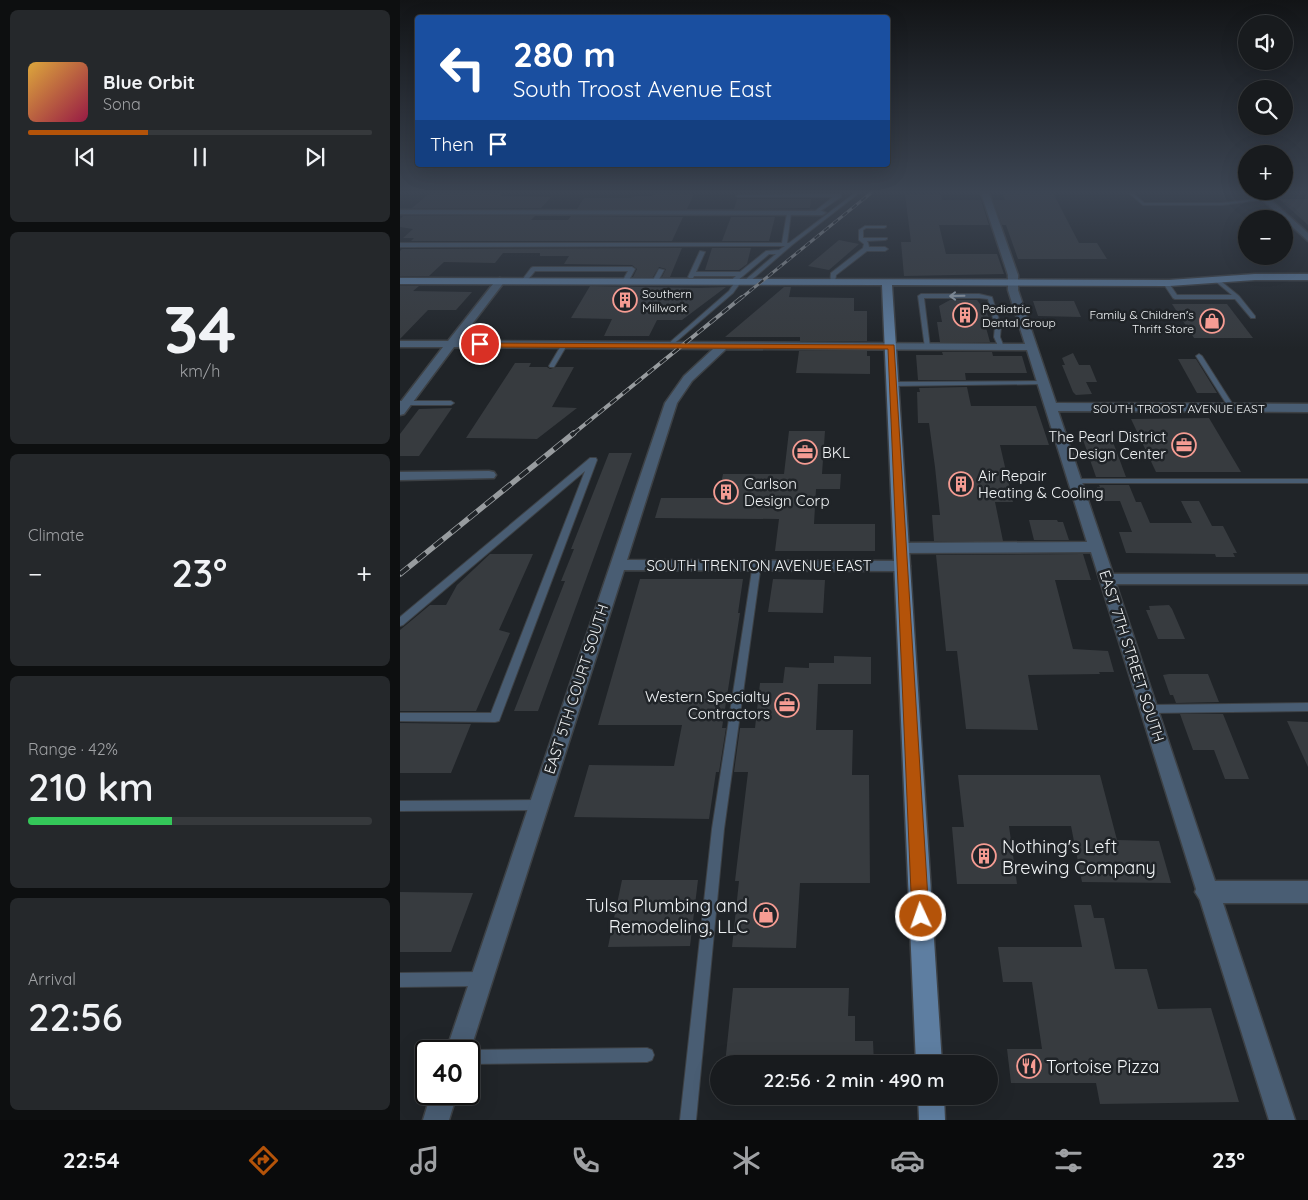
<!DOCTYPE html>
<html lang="en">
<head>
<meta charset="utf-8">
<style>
  :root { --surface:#181b1e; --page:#25282b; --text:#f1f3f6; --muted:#9fa1a4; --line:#36393c; --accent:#b45309 }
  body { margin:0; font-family:Quicksand,sans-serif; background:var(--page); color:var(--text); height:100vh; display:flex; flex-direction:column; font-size:19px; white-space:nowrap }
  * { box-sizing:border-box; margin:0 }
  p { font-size:16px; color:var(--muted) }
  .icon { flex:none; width:28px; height:28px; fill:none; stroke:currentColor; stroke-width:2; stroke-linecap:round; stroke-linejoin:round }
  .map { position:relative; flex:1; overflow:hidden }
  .sheet { display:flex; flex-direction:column; gap:10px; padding:10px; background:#0d0f10; width:400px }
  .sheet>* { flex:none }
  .top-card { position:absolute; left:15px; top:15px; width:475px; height:152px; border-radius:5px; box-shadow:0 5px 20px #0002,0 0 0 1px var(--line); background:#1a4fa0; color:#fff; overflow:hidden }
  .tools { position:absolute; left:838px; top:15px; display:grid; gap:10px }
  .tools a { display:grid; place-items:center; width:55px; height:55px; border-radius:50%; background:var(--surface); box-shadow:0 5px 20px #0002,0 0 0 1px var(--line); font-size:25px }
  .speed { position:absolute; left:15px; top:1040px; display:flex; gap:10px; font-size:25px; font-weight:700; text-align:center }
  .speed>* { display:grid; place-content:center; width:65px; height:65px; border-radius:50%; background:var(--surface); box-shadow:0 5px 20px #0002,0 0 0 1px var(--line); line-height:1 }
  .speed .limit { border:2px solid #111; border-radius:8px; background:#fff; color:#111 }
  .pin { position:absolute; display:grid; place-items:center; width:42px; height:42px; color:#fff; margin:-21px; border:2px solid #fff; border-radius:50%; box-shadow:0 1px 5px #0007 }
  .me { position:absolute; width:55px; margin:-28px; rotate:357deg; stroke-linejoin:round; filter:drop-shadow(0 0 4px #0008) }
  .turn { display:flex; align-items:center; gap:18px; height:105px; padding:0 15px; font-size:22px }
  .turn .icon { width:65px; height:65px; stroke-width:2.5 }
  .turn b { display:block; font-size:35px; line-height:42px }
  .then { display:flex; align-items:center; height:48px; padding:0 15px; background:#0003; gap:10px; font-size:19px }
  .big { font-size:38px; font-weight:600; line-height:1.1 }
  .sheet .tile { flex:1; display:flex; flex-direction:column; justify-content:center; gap:8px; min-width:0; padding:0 18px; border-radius:8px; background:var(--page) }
  .sheet .dial { align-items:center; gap:0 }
  .dial b { font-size:65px; line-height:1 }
  .song { display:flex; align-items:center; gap:15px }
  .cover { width:60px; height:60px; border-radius:8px; background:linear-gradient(135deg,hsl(40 70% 55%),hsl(340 70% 35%)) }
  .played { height:5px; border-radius:2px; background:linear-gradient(90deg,var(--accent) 35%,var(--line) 35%) }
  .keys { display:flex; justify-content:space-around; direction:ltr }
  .heat { display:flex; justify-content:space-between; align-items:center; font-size:28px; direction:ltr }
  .charge { height:8px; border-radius:4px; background:linear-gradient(90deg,#34c759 42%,var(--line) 0) }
  .trip { position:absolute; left:310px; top:1055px; width:288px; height:50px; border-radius:25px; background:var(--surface); box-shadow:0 5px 20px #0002,0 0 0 1px var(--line); font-weight:600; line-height:50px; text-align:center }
  .tabs { display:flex; height:80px; justify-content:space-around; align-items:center; background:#0a0b0c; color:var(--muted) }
  .tabs .icon { width:35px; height:35px }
  .tabs .on { color:var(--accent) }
  .tabs b { font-size:22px; color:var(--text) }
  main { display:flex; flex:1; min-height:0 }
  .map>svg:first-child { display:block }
  .building { fill:#373b3f }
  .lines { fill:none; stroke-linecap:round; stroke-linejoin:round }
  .lane-casing { stroke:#3d4145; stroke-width:2 }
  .street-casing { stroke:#3d4145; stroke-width:3 }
  .secondary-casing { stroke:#3d4145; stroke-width:3 }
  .lane { fill:#495d73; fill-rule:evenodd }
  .street { fill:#495d73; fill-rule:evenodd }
  .secondary { fill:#5e7ea1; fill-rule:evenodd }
  .rail-far2-casing { stroke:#989c9f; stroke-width:3 }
  .rail-far1-casing { stroke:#989c9f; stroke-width:4 }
  .rail-casing { stroke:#989c9f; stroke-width:5.5 }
  .rail-far2 { stroke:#202428; stroke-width:2; stroke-dasharray:6; stroke-linecap:butt }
  .rail-far1 { stroke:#202428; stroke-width:2.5; stroke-dasharray:8; stroke-linecap:butt }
  .rail { stroke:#202428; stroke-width:4; stroke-dasharray:11; stroke-linecap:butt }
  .oneway { stroke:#9ca8b4 }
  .route { fill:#b45309; stroke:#753606 }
  .labels { text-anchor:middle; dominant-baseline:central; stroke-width:5; stroke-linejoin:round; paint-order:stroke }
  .far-poi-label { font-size:12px; fill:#f0f3f5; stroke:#202428; text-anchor:start }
  .far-street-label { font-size:12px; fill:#f0f3f5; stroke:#202428 }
  .poi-label { font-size:15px; fill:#f0f3f5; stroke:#202428; text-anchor:start }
  .street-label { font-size:15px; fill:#f0f3f5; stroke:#202428 }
  .near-poi-label { font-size:18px; fill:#f0f3f5; stroke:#202428; text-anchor:start }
</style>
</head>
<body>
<main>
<section class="sheet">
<div class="tile">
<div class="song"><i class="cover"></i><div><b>Blue Orbit</b><p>Sona</p></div></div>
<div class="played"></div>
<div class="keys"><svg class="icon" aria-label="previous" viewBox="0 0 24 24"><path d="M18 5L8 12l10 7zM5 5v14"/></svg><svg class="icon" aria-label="pause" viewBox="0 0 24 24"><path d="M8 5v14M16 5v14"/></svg><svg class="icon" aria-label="next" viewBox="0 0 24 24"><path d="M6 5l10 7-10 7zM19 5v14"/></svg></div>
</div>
<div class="tile dial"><b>34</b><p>km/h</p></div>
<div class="tile"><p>Climate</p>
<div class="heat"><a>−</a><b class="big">23°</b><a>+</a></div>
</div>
<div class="tile"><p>Range · 42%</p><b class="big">210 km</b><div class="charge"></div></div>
<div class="tile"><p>Arrival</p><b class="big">22:56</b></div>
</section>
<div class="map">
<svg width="908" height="1120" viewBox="0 0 908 1120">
  <rect width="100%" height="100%" fill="#202428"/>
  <g class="building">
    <polygon points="30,193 102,193 100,196 151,197 141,208 12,208"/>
    <polygon points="254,193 294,194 287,209 177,209 184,198 230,198 236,196 252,196"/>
    <polygon points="602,193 653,193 679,243 697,243 707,259 618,259 606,225 602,225 593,200 605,200"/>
    <polygon points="505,194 541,194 542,200 581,200 589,225 539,225 546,254 597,254 604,274 504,276 501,242 511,242"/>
    <polygon points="337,199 411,199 410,208 334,209"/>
    <polygon points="879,199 908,199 908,225"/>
    <polygon points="3,216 135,216 131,220 168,220 171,216 283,217 272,241 11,241 14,238 3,238 13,229 0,227 0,219"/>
    <polygon points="331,217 375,217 369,241 322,241"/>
    <polygon points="439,240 459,244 429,270 408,266"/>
    <polygon points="282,248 270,277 262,277 266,269 259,267 253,277 233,277 237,269 232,265 164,264 169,256 140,256 140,253 103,253 95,263 44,262 29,276 0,276 0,251 2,249"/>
    <polygon points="312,248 351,248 347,264 339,270 305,270"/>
    <polygon points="0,286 19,286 13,291 72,292 56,310 28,310 0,339"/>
    <polygon points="190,286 299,288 326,287 282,320 257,320 249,336 204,336 212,319 171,318"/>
    <polygon points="384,287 391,287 389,297 454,298 454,311 467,311 467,341 400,341 400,337 325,337"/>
    <polygon points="550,300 577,300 586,312 592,323 585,324 590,342 540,342 537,322 542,322 539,306"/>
    <polygon points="633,301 674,301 681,317 638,316"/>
    <polygon points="772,304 827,304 853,338 794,338"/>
    <polygon points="399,351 467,351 467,356 470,356 470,374 396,373"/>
    <polygon points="542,352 592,352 593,356 622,356 627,373 565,373 566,380 518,380 516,355 543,355"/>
    <polygon points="673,353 679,365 690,365 697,382 686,382 692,394 676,395 673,392 662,365 665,365 662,358"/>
    <polygon points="778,359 796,359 817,393 797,393"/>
    <polygon points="115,363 131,363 129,367 147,367 150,369 156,367 174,367 152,407 177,408 137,439 66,438"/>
    <polygon points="567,387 571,406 636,406 649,445 600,445 613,502 595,502 603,541 534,541 532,515 540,515 535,467 529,423 518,423 517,392 520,392 519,388"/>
    <polygon points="52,408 19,456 0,456 0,434 19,409"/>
    <polygon points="809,418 841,472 756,472 731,419"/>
    <polygon points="389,431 425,431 422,474 441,474 440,489 416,489 414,524 475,524 475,551 375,551 379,519 255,518 261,498 318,498 323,474 384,474"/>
    <polygon points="681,434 710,434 726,477 696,477"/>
    <polygon points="209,453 232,453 138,711 114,711 165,581 161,581 174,549 171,549"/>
    <polygon points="699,485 729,485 736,502 741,502 750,523 792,523 781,501 799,501 812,526 823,526 837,553 833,553 835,557 816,557 815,554 726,553 719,532 732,532 720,501 701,501 697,487 700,487"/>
    <polygon points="629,520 657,520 658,522 663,522 669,540 634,540"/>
    <polygon points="90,554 133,554 99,630 110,633 76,711 0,711 0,630 30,605 46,605 57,585"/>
    <polygon points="683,554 691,580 655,580 673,649 708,651 714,672 699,672 700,674 628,675 638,730 566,729 557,651 546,651 536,555"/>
    <polygon points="240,579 343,579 338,613 340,613 322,728 326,728 319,772 316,772 309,819 174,817 189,765 274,766 282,725 198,725"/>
    <polygon points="373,579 425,580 423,613 368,612"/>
    <polygon points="769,605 772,609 785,639 758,639 746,610 750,610 749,606"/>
    <polygon points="434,656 471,657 471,684 418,684 416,730 453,730 452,775 469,775 470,883 400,883 396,948 332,947 339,881 335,881 348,772 334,772 340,728 355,728 360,683 383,683 385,667 409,668 409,663 434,663"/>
    <polygon points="769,674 808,674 819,702 776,703 773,695 770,695 763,675"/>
    <polygon points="780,714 823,714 849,779 825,779 814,750 793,750"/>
    <polygon points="887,721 908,722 908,767"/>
    <polygon points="0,723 71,724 51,773 0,773"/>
    <polygon points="558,775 700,775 717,840 759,841 771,883 682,882 671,826 609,826 617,884 557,884 552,827 564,827"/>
    <polygon points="222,880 298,880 290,946 208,947"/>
    <polygon points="0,892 73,893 51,952 0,952"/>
    <polygon points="674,905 691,905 694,918 704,918 715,969 747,969 758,1009 811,1008 839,1102 700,1104 696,1083 611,1083 607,1049 642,1049 632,982 603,982 598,947 682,947"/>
    <polygon points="333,988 449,988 448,1016 455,1016 455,1041 473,1041 474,1064 325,1064"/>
  </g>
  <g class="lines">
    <g class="lane-casing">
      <g id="lane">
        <polygon points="455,193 459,193 392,245 348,283 344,283 344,281 376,254 369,254 337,281 341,282 333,293 270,347 267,345 268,344 329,291 335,282 332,284 329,282 336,276 294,276 293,278 289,278 288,277 300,251 305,252 296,272 340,272 366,251 379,250 385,246 0,247 0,243 382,243 387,213 389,212 391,213 387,243 389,243"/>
        <polygon points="729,193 733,193 744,203 822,203 866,198 868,199 822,205 743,205"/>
        <polygon points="439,194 441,195 441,197 416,214 414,213 414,212 433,197 338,197 336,196 338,195"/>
        <polygon points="465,226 486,226 486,227 484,228 466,228 463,230 463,238 487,238 487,239 485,240 467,241 468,243 469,247 485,247 488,249 485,251 467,251 436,275 435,283 430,284 431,273 463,248 464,244 459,240 459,230"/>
        <polygon points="133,267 232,267 235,269 228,282 225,284 222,282 228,271 135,271 126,282 122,282 122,280 131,268"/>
        <polygon points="259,269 264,270 257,283 253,283 252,282"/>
        <polygon points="817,278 839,296 855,316 855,318 851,318 835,299 775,299 773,298 763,283 768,282 777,295 832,295 815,281 814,280"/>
        <polygon points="521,294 579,294 592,297 601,326 600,337 604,347 599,348 594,337 595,326 588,299 579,298 524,298 530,347 525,348 518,296"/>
        <polygon points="162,344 167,345 154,367 150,367 149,366"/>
        <polygon points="799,354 802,356 835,408 834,409 832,410 829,408 796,356"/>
        <polygon points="643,381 645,382 645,384 493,386 490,384 493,382"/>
        <polygon points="0,401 51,401 54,403 51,405 0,405"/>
        <polygon points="190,458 196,458 197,460 99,721 95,722 0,721 0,713 91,713 185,471 3,625 0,626 0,617"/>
        <polygon points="671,479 908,479 908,483 674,483 670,481"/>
        <polygon points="357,561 361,564 324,829 296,1120 280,1120 312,829 353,564"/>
        <polygon points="908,703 908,711 749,713 745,712 744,709 745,706 749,705"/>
        <polygon points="139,800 143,801 145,805 143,809 139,810 0,811 0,801"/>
        <polygon points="82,972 87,974 89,979 87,984 82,986 0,987 0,973"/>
        <polygon points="247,1048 252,1050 254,1055 252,1060 247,1062 69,1064 69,1051 65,1051 69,1050"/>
      </g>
    </g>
    <g class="street-casing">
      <g id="street">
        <polygon points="581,193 589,193 618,275 618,290 656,403 908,404 908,412 658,411 713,574 908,574 908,584 716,584 815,881 908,881 908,903 823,903 895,1120 869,1120 800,900 795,892 796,889 691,552 501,553 496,552 494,548 496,544 501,543 687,542 627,350 326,349 292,381 277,403 227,560 502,561 507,562 510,566 507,570 502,571 224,570 70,1051 69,1055 69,1051 46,1051 265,403 284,376 313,349 54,347 4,414 0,415 0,403 43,347 0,347 0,341 48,341 97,279 100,278 105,281 59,341 625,344 608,290 608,275"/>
        <polygon points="855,193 863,193 908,233 908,241"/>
        <polygon points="0,210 422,211 426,213 422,215 0,214"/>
        <polygon points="89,471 94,472 96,475 94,478 0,480 0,472"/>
        <polygon points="31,1094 57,1094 49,1120 23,1120"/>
      </g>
    </g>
    <g class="secondary-casing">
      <g id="secondary">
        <polygon points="855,274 908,274 908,280 855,280 769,286 492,285 542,1064 516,1064 482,285 0,284 0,278 769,280"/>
        <polygon points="518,1096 544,1096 545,1120 519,1120"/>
      </g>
    </g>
    <use href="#lane" class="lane"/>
    <use href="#street" class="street"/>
    <use href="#secondary" class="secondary"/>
    <g class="rail-far2-casing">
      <polyline id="rail-far2" points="340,299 471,193"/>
    </g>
    <g class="rail-far1-casing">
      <polyline id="rail-far1" points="173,434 342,297"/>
    </g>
    <g class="rail-casing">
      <polyline id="rail" points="0,574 174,433"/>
    </g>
    <use href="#rail-far2" class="rail-far2"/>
    <use href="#rail-far1" class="rail-far1"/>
    <use href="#rail" class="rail"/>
  </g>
  <defs><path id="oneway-shaft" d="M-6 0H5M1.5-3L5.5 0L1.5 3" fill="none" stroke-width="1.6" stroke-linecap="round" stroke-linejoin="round" transform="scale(1.25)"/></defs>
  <use class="oneway" href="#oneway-shaft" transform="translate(557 296) rotate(179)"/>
  <linearGradient id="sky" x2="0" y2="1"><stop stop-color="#121416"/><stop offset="0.55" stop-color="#3c4553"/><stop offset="1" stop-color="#3c4553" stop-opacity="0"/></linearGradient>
  <rect width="908" height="349" fill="url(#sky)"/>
  <polygon class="route" points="78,343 494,345 529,916 527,922 521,924 515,922 512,916 488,349 80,347 78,346"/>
  <defs>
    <g id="building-ring" transform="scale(1.25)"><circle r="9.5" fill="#202428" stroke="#f59c93" stroke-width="1.5"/><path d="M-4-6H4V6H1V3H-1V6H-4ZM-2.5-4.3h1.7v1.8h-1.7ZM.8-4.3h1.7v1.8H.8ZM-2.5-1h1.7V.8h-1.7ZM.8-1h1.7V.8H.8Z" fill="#f59c93"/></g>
    <g id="shop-ring" transform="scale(1.25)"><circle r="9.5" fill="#202428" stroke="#f59c93" stroke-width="1.5"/><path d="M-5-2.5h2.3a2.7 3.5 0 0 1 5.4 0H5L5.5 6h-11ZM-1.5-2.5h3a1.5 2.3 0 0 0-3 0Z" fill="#f59c93"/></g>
    <g id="office-ring" transform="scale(1.25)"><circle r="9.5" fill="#202428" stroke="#f59c93" stroke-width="1.5"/><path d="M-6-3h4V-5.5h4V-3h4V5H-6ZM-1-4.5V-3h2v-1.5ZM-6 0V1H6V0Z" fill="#f59c93"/></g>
    <g id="restaurant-ring" transform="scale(1.25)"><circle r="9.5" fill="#202428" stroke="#f59c93" stroke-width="1.5"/><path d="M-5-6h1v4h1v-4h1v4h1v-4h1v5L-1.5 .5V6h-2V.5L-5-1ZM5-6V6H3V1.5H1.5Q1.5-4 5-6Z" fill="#f59c93"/></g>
  </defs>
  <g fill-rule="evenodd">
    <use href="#building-ring" x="225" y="300"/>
    <use href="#building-ring" x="565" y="315"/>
    <use href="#shop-ring" x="812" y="321"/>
    <use href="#office-ring" x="784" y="445"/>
    <use href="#office-ring" x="405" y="452"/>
    <use href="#building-ring" x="561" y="484"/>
    <use href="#building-ring" x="326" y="492"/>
    <use href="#office-ring" x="387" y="705"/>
    <use href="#building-ring" x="584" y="856"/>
    <use href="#shop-ring" x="366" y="915"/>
    <use href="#restaurant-ring" x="629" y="1066"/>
  </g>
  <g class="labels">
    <g class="far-poi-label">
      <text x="242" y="293">Southern<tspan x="242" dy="14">Millwork</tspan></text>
      <text x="582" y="308">Pediatric<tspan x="582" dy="14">Dental Group</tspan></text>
      <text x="794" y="314" text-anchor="end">Family &amp; Children's<tspan x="794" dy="14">Thrift Store</tspan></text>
    </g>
    <g class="far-street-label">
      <text x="779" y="408">SOUTH TROOST AVENUE EAST</text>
    </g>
    <g class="poi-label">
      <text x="766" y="436" text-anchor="end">The Pearl District<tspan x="766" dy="17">Design Center</tspan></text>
      <text x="422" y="452">BKL</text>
      <text x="578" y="475">Air Repair<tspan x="578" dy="17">Heating &amp; Cooling</tspan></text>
      <text x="344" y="483">Carlson<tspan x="344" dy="17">Design Corp</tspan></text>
      <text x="370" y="696" text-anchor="end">Western Specialty<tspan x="370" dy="17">Contractors</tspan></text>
    </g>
    <g class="street-label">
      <text x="359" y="565">SOUTH TRENTON AVENUE EAST</text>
      <text transform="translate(732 656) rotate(72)">EAST 7TH STREET SOUTH</text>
      <text transform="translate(176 689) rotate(-72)">EAST 5TH COURT SOUTH</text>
    </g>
    <g class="near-poi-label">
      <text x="602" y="846">Nothing's Left<tspan x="602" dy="21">Brewing Company</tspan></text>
      <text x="348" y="905" text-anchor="end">Tulsa Plumbing and<tspan x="348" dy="21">Remodeling, LLC</tspan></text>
      <text x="646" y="1066">Tortoise Pizza</text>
    </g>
  </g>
</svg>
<div class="tools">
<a><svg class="icon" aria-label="sound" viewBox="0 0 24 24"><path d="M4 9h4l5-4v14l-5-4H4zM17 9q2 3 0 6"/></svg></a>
<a><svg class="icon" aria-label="search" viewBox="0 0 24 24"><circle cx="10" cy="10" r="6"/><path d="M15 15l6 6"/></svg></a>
<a>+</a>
<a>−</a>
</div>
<div class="speed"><div class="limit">40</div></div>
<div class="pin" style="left:80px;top:344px;background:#d93025"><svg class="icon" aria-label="arrive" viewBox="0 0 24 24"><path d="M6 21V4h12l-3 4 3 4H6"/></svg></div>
<svg class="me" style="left:521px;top:916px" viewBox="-20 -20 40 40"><circle r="17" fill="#b45309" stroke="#fff" stroke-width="3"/><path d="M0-11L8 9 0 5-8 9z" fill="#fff"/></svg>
<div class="trip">22:56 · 2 min · 490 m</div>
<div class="top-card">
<div class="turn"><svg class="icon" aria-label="left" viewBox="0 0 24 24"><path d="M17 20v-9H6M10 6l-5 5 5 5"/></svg><div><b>280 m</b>South Troost Avenue East</div></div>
<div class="then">Then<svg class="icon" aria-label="arrive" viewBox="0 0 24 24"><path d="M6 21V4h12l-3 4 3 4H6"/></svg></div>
</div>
</div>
</main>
<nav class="tabs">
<b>22:54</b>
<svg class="icon on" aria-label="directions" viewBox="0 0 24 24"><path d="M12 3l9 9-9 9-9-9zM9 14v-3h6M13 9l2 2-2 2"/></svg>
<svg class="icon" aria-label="music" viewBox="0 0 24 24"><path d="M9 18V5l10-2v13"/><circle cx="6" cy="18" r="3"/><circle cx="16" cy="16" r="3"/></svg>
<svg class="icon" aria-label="phone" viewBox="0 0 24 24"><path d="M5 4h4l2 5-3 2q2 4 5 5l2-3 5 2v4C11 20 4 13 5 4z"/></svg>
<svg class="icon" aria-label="climate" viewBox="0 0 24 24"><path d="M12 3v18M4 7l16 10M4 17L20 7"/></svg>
<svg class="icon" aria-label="car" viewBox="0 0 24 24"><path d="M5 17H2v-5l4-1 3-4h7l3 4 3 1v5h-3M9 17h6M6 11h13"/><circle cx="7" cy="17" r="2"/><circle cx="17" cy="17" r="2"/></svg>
<svg class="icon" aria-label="filters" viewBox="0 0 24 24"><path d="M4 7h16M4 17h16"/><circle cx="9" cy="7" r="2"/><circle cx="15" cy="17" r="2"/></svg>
<b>23°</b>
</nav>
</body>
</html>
